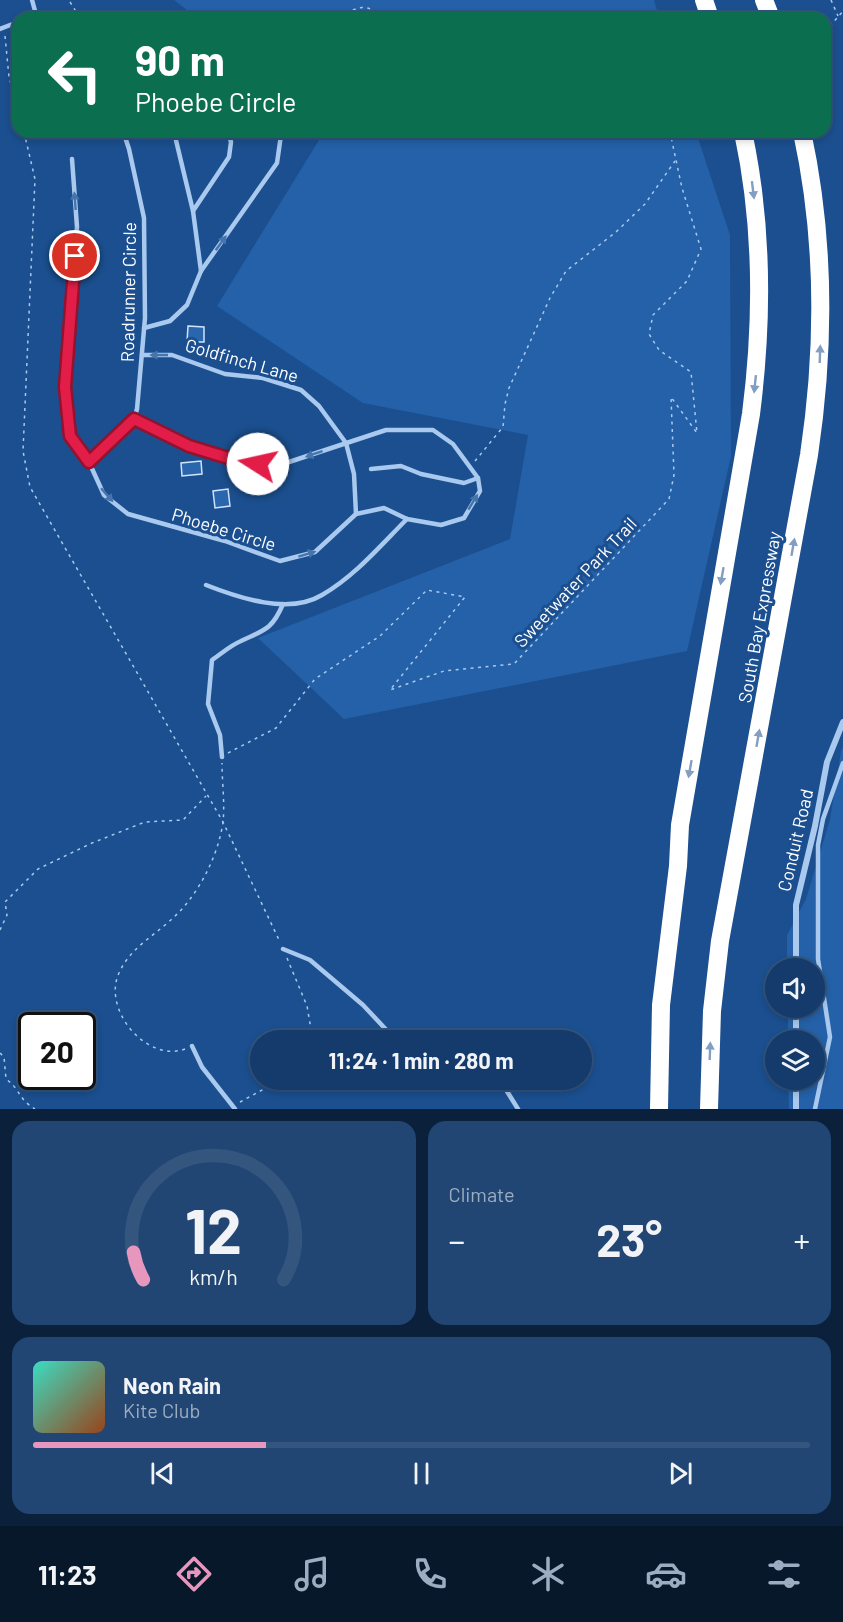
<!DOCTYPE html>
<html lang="en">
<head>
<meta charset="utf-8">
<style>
  :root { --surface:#143b6b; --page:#214673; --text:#f1f3f6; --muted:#9dadc1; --line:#33557e; --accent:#e797bd }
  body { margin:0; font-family:Barlow,sans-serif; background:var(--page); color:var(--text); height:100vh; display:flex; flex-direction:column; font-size:22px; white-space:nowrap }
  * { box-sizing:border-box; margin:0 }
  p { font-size:20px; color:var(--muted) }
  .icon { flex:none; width:33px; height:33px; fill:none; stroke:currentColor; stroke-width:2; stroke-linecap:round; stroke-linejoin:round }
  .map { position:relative; height:1109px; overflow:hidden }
  .drawer { display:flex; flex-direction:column; gap:12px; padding:12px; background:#0b203b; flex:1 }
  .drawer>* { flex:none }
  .guide { position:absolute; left:12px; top:12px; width:819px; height:126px; border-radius:18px; box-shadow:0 3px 9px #0003,0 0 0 2px var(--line); background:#0b6e4f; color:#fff; overflow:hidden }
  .fabs { position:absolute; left:765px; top:958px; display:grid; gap:12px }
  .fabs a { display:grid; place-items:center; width:60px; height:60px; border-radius:50%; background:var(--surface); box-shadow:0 3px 9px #0003,0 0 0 2px var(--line); font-size:30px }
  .speed { position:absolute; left:18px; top:1012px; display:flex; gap:12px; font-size:30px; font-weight:700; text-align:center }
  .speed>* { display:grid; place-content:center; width:78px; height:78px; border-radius:50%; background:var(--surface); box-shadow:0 3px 9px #0003,0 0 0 2px var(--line); line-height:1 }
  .speed .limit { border:3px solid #111; border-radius:9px; background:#fff; color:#111 }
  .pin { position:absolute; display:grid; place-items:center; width:51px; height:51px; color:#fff; margin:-26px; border:3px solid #fff; border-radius:50%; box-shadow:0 2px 6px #0007 }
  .me { position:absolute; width:66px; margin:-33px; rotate:280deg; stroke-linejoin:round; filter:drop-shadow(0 0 4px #0008) }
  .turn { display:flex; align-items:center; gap:21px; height:126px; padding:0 24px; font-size:27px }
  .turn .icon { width:78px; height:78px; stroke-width:2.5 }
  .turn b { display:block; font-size:42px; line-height:51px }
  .big { font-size:45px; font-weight:700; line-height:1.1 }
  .drawer .widget { flex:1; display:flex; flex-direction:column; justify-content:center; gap:9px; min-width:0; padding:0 21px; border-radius:18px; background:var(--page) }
  .drawer .dial { align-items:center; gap:0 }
  .dial svg { height:156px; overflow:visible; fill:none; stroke:var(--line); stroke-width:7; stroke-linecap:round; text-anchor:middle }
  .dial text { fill:var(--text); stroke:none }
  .song { display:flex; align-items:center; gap:18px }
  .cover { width:72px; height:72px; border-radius:9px; background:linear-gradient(135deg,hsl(170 70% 55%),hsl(20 70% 35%)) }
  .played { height:6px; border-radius:3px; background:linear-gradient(90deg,var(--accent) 30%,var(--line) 30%) }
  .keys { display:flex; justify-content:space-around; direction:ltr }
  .heat { display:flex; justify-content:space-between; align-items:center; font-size:33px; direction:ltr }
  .drawer .tiles { flex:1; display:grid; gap:12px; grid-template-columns:1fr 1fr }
  .widget:last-child { grid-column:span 2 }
  .trip { position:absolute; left:250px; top:1030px; width:342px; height:60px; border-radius:30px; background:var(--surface); box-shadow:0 3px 9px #0003,0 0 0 2px var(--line); font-weight:700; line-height:60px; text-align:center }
  .tabs { display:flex; height:96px; justify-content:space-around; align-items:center; background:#08182b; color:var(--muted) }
  .tabs .icon { width:42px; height:42px }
  .tabs .current { color:var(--accent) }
  .tabs b { font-size:27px; color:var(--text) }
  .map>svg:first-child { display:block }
  .green { fill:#2461a8 }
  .building { fill:#2a66ad; stroke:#cfe3fa; stroke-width:1.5 }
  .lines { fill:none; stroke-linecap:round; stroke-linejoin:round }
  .path { stroke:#a9c9ee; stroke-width:1.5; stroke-dasharray:3 4.5; stroke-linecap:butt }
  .lane { stroke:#a9c9ee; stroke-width:4.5 }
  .street { stroke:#a9c9ee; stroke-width:6 }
  .highway { stroke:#fff; stroke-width:18 }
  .oneway { fill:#829ec1 }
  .oneway2 { fill:#4674ac }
  .route-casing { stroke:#92132f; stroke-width:15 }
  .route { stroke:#e11d48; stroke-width:10 }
  .labels { text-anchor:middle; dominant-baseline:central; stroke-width:6; stroke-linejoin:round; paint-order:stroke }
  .street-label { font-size:18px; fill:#fff; stroke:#1b4f8f }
</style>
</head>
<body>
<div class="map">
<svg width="843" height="1109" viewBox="0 0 843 1109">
  <rect width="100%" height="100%" fill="#1b4f8f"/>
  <g class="green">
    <polygon points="174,0 654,0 659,18 197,18"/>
    <polygon points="324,132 696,132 730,235 731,456 687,651 344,719 258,638 510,539 528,435 363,403 217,306"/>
    <polygon points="843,747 843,1109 789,1109 788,1080 814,1080 814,1041 788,1041 788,1008 814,1008 814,969 787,969 787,935 806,899 830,820 841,751"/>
  </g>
  <g class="building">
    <polygon points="188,326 204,327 204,342 187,342"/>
    <polygon points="201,461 202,474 182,476 181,463"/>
    <polygon points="228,489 230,506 215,508 213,491"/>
  </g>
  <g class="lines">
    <g class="path">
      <polyline points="831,0 838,16"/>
      <polyline points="70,2 77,13 86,18"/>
      <path d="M 340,18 C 360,4 366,4 386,18"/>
      <path d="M 449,18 C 472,14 498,9 520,18"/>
      <polyline points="825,32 843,11"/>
      <polyline points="5,36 9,77 18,109"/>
      <polyline points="24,132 35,179 23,451 30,487 223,822 280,942"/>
      <polyline points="532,132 542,140 560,132"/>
      <polyline points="475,461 503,427 505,404 509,388 550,298 566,271 616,232 645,204 675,161"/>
      <polyline points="228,753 276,728 315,679 380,636 427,590 465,597 390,690 444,671 514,664 669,499 674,475 671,397 697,433 691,372 659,350 649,334 653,315 687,281 701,249 682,188 670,132"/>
      <polyline points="0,930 7,915 5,902 38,869 92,843 145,822 183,820 206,796"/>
      <polyline points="287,958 307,1006 312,1035 308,1041"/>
      <path d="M 185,1049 C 146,1063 102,1009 119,973 C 130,948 154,936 173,918 C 198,895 218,857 223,822 C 225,804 222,782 222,763"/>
      <path d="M 0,1053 L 4,1057 L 6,1079 C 21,1090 18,1099 35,1109"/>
      <polyline points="240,1102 264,1089 274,1080"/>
    </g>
    <g class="lane">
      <polyline points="32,0 37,18"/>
      <polyline points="0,29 18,22"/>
      <polyline points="121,132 125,137 129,149 144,218 145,318 137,409 134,419 89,462 104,495 128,514 225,541 280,561 315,552 356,514 384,508 407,519 441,525 464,518 480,491 478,478 453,444 433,430 386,430 289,462 248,464 189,446 134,419"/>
      <polyline points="174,132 193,211 201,271"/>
      <polyline points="72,159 77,227 65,388 70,436 89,462"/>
      <polyline points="193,211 229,157 231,142 228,132"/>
      <polyline points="144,328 170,321 187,305 201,271 277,163 281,135 279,132"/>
      <polyline points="142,355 172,355 225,374 263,378 301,390 319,406 346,443 354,474 356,514"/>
      <polyline points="371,469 401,466 421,474 464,483 478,478"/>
      <path d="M 206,585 C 239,598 289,615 322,595 C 355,576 380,546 407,519"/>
      <path d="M 222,757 L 220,735 L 208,704 L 212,660 C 221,654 231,645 241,641 C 264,630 272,630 283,604"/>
      <polyline points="283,949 310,960 363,1005 393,1037 402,1041"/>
      <polyline points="192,1046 202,1067 235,1109"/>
      <polyline points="500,1080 518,1109"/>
      <polyline points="815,1109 830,1037 818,959 818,845 823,819 843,763"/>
    </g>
    <g class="street">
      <polyline points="796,969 796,905 815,826 827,762 843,722"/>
      <polyline points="796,1008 796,1041"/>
      <polyline points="796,1080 796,1109"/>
    </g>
    <g class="highway">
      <polyline points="704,0 710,18"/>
      <polyline points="764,0 771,18"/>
      <path d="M 659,1109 L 661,1005 L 678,866 L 680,825 L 751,414 C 763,320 763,225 743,132"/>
      <path d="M 709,1109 L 712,1011 L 720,941 L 809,455 C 825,348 825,238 802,132"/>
    </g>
  </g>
  <defs><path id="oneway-solid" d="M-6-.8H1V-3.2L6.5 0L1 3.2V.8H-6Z" transform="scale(1.5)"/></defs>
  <g class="oneway">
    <use href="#oneway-solid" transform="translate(753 190) rotate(83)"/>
    <use href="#oneway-solid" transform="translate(820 354) rotate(-88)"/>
    <use href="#oneway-solid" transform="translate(755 384) rotate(96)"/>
    <use href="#oneway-solid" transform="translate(793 547) rotate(-80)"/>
    <use href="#oneway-solid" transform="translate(722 576) rotate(100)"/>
    <use href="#oneway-solid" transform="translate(758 738) rotate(-80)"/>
    <use href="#oneway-solid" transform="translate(690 769) rotate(100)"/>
    <use href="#oneway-solid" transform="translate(710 1051) rotate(-88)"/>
  </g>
  <g class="oneway2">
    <use href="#oneway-solid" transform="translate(75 201) rotate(-94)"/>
    <use href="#oneway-solid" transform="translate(221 243) rotate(-54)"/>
    <use href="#oneway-solid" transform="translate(159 355) rotate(-180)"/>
    <use href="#oneway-solid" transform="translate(314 454) rotate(161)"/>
    <use href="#oneway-solid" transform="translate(107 495) rotate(49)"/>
    <use href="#oneway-solid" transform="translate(473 502) rotate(-59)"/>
    <use href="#oneway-solid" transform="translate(307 554) rotate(-17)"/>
  </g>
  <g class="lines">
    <g class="route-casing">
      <polyline id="route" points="75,256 65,387 70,436 89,462 134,419 189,446 248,464 258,464"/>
    </g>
    <use href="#route" class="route"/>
  </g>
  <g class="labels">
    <g class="street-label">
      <text transform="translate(128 292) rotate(-89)">Roadrunner Circle</text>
      <text transform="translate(242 360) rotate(16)">Goldfinch Lane</text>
      <text transform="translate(224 529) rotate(17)">Phoebe Circle</text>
      <text transform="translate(575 582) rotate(-47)">Sweetwater Park Trail</text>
      <text transform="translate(759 617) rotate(-80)">South Bay Expressway</text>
      <text transform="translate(795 840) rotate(-77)">Conduit Road</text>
    </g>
  </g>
</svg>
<div class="fabs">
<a><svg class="icon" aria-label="sound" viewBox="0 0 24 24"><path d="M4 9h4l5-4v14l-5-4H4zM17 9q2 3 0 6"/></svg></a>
<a><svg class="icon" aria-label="layers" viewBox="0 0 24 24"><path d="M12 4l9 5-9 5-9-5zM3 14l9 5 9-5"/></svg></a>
</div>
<div class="speed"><div class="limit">20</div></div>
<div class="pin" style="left:75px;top:256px;background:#d93025"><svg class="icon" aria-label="arrive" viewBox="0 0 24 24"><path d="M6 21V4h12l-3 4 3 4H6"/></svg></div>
<svg class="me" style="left:258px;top:464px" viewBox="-20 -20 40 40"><circle r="19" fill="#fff"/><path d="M0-13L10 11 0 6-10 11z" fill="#e11d48"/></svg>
<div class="trip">11:24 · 1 min · 280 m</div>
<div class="guide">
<div class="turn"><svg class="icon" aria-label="left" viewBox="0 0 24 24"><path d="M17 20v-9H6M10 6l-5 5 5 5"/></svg><div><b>90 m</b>Phoebe Circle</div></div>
</div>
</div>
<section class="drawer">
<div class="tiles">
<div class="widget dial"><svg viewBox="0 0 100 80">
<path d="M14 69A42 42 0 1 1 86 69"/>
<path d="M14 69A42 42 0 0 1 9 55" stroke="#e797bd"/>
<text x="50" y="56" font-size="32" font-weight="700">12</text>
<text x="50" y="72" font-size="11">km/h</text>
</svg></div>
<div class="widget"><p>Climate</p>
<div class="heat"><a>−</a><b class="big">23°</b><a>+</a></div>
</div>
<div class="widget">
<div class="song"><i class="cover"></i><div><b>Neon Rain</b><p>Kite Club</p></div></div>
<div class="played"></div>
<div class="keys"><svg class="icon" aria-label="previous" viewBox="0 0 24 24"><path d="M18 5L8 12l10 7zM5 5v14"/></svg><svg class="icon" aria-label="pause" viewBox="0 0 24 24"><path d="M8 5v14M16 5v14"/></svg><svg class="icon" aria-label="next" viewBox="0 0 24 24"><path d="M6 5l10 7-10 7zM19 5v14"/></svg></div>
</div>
</div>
</section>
<nav class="tabs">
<b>11:23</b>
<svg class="icon current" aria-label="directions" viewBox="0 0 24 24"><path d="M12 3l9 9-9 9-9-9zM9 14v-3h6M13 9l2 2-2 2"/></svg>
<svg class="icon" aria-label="music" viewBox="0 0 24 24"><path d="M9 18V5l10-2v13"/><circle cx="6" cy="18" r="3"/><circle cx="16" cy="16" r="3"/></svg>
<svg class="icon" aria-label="phone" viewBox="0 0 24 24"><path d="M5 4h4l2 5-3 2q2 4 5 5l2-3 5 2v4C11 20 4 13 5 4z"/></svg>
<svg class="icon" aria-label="climate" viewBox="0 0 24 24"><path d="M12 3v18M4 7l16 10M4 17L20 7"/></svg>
<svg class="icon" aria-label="car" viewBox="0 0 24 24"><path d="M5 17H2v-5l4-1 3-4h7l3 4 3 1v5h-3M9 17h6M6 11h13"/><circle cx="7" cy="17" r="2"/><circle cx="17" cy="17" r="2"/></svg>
<svg class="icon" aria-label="filters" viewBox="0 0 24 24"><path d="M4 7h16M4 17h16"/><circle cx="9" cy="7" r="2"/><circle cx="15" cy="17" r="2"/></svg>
</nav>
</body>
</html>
